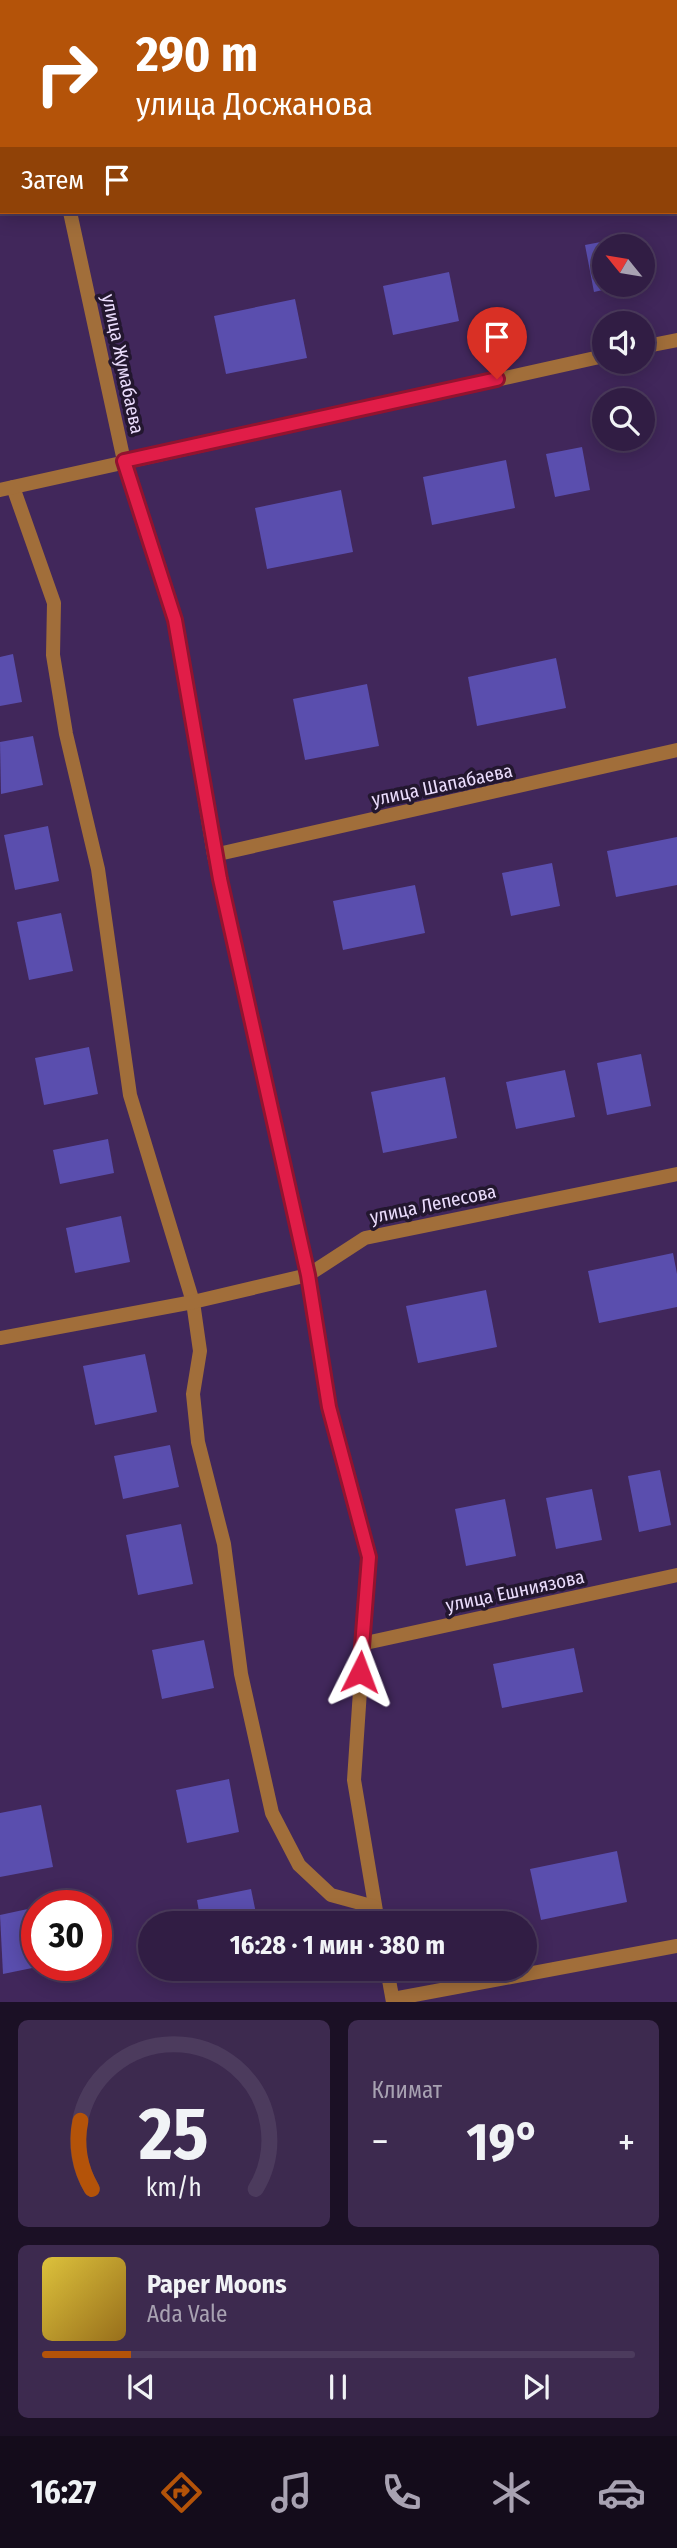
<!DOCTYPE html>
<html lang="ru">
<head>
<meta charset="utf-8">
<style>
  :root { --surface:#311d44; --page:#3d2a4f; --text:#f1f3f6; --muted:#a8a2b2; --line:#4c3b5d; --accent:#b45309 }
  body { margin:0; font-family:"Fira Sans Condensed",sans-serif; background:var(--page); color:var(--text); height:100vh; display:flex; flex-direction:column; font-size:26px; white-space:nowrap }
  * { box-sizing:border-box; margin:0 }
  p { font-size:23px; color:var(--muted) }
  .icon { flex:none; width:38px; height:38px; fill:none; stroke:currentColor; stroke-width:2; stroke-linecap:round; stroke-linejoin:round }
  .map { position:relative; height:2002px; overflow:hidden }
  .panel { display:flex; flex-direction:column; gap:18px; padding:18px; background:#1b1025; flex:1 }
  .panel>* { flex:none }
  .guide { position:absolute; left:0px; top:0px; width:677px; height:214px; box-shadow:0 4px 18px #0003,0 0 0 2px var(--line); background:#b45309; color:#fff; overflow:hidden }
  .needle { width:46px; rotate:300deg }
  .controls { position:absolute; left:592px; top:234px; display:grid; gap:14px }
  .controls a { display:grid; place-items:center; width:63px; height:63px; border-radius:50%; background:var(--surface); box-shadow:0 4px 18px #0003,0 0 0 2px var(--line); font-size:35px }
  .speed { position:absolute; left:21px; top:1890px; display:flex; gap:14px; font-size:35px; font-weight:700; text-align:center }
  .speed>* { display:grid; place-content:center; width:91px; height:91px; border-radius:50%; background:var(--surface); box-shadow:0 4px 18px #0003,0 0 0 2px var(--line); line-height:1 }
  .speed .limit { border:10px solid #d22; background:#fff; color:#111 }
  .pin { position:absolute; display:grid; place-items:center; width:60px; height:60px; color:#fff; margin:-72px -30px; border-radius:50% 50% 50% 0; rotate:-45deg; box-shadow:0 0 7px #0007 }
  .pin .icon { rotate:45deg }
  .me { position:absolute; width:77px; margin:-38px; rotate:3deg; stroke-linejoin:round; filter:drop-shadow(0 0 5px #0008) }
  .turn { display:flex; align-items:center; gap:24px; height:147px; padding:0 21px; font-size:32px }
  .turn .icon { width:91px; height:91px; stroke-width:2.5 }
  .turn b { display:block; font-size:49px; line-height:60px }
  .then { display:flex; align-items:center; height:66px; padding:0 21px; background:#0003; gap:14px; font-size:26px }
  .big { font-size:52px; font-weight:700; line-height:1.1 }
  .panel .widget { flex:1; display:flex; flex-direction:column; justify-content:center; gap:10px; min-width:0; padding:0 24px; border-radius:10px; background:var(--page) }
  .panel .dial { align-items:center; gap:0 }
  .dial svg { height:182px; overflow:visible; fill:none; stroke:var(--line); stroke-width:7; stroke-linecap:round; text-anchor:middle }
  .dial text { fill:var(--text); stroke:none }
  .song { display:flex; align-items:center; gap:21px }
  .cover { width:84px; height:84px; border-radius:10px; background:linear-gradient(135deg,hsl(50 70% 55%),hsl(40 70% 35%)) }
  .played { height:7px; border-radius:4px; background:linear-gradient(90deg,var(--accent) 15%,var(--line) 15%) }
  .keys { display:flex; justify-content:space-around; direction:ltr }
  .heat { display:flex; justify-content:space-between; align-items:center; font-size:38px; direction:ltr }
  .panel .tiles { flex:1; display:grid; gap:18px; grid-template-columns:1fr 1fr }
  .widget:last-child { grid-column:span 2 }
  .trip { position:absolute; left:138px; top:1911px; width:399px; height:70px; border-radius:35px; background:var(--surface); box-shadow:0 4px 18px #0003,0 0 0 2px var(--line); font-weight:700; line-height:70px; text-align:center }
  .tabs { display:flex; height:112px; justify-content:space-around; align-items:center; background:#140c1b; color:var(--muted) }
  .tabs .icon { width:49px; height:49px }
  .tabs .selected { color:var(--accent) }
  .tabs b { font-size:32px; color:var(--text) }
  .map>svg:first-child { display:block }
  .building { fill:#5a4eae }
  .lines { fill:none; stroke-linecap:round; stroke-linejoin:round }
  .street { stroke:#a16e3a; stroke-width:14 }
  .route-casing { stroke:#92132f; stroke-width:18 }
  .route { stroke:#e11d48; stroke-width:12 }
  .labels { text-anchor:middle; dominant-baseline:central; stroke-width:7; stroke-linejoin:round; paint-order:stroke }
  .street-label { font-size:19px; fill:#ebddfd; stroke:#23172f }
</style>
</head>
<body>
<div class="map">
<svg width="677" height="2002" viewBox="0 0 677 2002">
  <rect width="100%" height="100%" fill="#41275b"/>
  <g class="building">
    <polygon points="637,235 639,247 604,247 604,285 620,286 594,292 585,245"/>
    <polygon points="449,272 459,321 393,335 383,286"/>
    <polygon points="295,299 307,358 226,374 214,316"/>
    <polygon points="582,447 590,490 555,497 546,454"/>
    <polygon points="506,460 515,508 432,525 423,477"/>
    <polygon points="341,490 353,552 267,569 255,508"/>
    <polygon points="13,654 22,702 0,706 0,657"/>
    <polygon points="556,658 566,708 477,726 468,677"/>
    <polygon points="367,684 379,746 305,760 293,699"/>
    <polygon points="33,736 43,785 1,794 0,742"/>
    <polygon points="48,826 59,881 15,890 4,835"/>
    <polygon points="677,837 677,885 616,897 607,851"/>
    <polygon points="552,863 560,906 511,916 502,873"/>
    <polygon points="415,885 425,933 343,950 333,901"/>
    <polygon points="61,913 73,971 29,980 17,922"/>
    <polygon points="89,1047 98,1094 44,1105 35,1058"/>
    <polygon points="641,1054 651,1106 607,1115 597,1063"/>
    <polygon points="565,1070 575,1117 516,1129 506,1082"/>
    <polygon points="445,1077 457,1138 383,1153 371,1092"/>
    <polygon points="108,1139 114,1173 60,1184 53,1150"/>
    <polygon points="121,1216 130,1262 75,1273 66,1228"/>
    <polygon points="673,1253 677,1274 677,1307 599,1323 588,1271"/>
    <polygon points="486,1290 497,1347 418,1363 406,1306"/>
    <polygon points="145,1354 157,1412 95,1425 83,1366"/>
    <polygon points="170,1445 179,1487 123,1499 114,1456"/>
    <polygon points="660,1470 671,1525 639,1532 628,1476"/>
    <polygon points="592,1489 602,1540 556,1549 546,1498"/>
    <polygon points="505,1499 516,1556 466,1566 455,1509"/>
    <polygon points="181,1524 193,1584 138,1595 126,1535"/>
    <polygon points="204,1640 214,1688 162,1699 152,1650"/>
    <polygon points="574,1648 583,1692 502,1708 493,1664"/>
    <polygon points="229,1779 239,1832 187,1843 176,1790"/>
    <polygon points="41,1805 53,1867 0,1877 0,1813"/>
    <polygon points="617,1851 627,1902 541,1920 530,1869"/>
    <polygon points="251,1889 258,1923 201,1923 197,1900"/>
    <polygon points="37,1907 37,1967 3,1974 0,1915"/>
  </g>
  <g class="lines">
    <g class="street">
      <polyline points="26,0 26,2"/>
      <polyline points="282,2 294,0"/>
      <polyline points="70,212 124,461 175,620 214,855 308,1275 329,1407 369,1557 354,1780 378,1923"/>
      <polyline points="642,347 677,340"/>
      <polyline points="13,487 54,603 53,655 66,734 98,869 130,1095 193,1302 200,1351 193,1394 198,1442 224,1544 241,1674 272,1813 299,1865 331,1895 375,1907"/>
      <polyline points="0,490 604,356"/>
      <polyline points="214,855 677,750"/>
      <polyline points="0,1338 193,1302 308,1275 365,1238 677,1174"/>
      <polyline points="361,1644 677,1575"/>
      <polyline points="387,1969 393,2002"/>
      <polyline points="393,1999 677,1946"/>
    </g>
  </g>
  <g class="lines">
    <g class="route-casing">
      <polyline id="route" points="360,1672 369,1557 329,1407 308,1275 220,879 175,620 124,461 497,379"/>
    </g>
    <use href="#route" class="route"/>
  </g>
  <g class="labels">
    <g class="street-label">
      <text transform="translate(123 364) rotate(78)">улица Жумабаева</text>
      <text transform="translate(442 785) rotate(-12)">улица Шапабаева</text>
      <text transform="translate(433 1204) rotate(-12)">улица Лепесова</text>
      <text transform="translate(515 1591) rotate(-12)">улица Ешниязова</text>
    </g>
  </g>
</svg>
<div class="controls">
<a><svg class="needle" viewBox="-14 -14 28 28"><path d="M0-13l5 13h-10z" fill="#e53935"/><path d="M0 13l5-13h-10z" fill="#a8a2b2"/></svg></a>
<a><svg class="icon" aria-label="sound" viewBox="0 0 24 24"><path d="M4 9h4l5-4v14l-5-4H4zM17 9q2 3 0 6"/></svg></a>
<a><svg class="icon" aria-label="search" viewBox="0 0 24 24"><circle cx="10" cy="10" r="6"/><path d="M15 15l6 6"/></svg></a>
</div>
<div class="speed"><div class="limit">30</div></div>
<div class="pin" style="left:497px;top:379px;background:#d93025"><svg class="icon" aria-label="arrive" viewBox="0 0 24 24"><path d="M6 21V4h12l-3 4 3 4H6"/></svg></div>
<svg class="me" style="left:360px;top:1672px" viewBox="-20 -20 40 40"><path d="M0-17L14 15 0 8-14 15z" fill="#e11d48" stroke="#fff" stroke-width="4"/></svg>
<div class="trip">16:28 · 1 мин · 380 m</div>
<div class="guide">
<div class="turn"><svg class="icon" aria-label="right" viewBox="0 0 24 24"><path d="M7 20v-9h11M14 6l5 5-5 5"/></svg><div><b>290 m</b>улица Досжанова</div></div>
<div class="then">Затем<svg class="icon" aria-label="arrive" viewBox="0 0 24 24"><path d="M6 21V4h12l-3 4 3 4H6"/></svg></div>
</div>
</div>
<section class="panel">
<div class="tiles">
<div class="widget dial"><svg viewBox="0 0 100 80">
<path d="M14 69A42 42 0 1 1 86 69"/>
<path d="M14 69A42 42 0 0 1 9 39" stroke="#b45309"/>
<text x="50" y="56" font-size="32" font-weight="700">25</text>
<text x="50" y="72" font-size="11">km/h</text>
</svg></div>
<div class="widget"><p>Климат</p>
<div class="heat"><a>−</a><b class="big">19°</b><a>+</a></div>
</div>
<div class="widget">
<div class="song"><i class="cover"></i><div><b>Paper Moons</b><p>Ada Vale</p></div></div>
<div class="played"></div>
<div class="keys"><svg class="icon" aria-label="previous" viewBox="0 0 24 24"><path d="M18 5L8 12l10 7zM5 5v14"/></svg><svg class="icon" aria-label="pause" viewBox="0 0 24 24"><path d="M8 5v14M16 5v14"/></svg><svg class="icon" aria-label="next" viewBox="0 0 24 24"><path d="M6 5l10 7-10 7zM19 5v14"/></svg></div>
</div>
</div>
</section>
<nav class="tabs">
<b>16:27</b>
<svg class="icon selected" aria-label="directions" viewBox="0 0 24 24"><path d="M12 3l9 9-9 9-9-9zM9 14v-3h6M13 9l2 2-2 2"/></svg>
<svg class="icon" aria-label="music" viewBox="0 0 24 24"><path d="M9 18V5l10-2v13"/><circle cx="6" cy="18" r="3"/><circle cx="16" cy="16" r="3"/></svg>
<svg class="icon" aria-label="phone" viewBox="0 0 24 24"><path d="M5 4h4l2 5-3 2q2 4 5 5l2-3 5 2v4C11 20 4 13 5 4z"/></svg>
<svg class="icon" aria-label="climate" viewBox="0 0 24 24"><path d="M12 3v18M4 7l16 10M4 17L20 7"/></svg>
<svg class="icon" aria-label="car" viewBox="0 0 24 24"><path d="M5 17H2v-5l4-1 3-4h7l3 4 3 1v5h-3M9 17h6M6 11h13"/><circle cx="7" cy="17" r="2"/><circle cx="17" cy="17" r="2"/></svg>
</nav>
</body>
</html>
